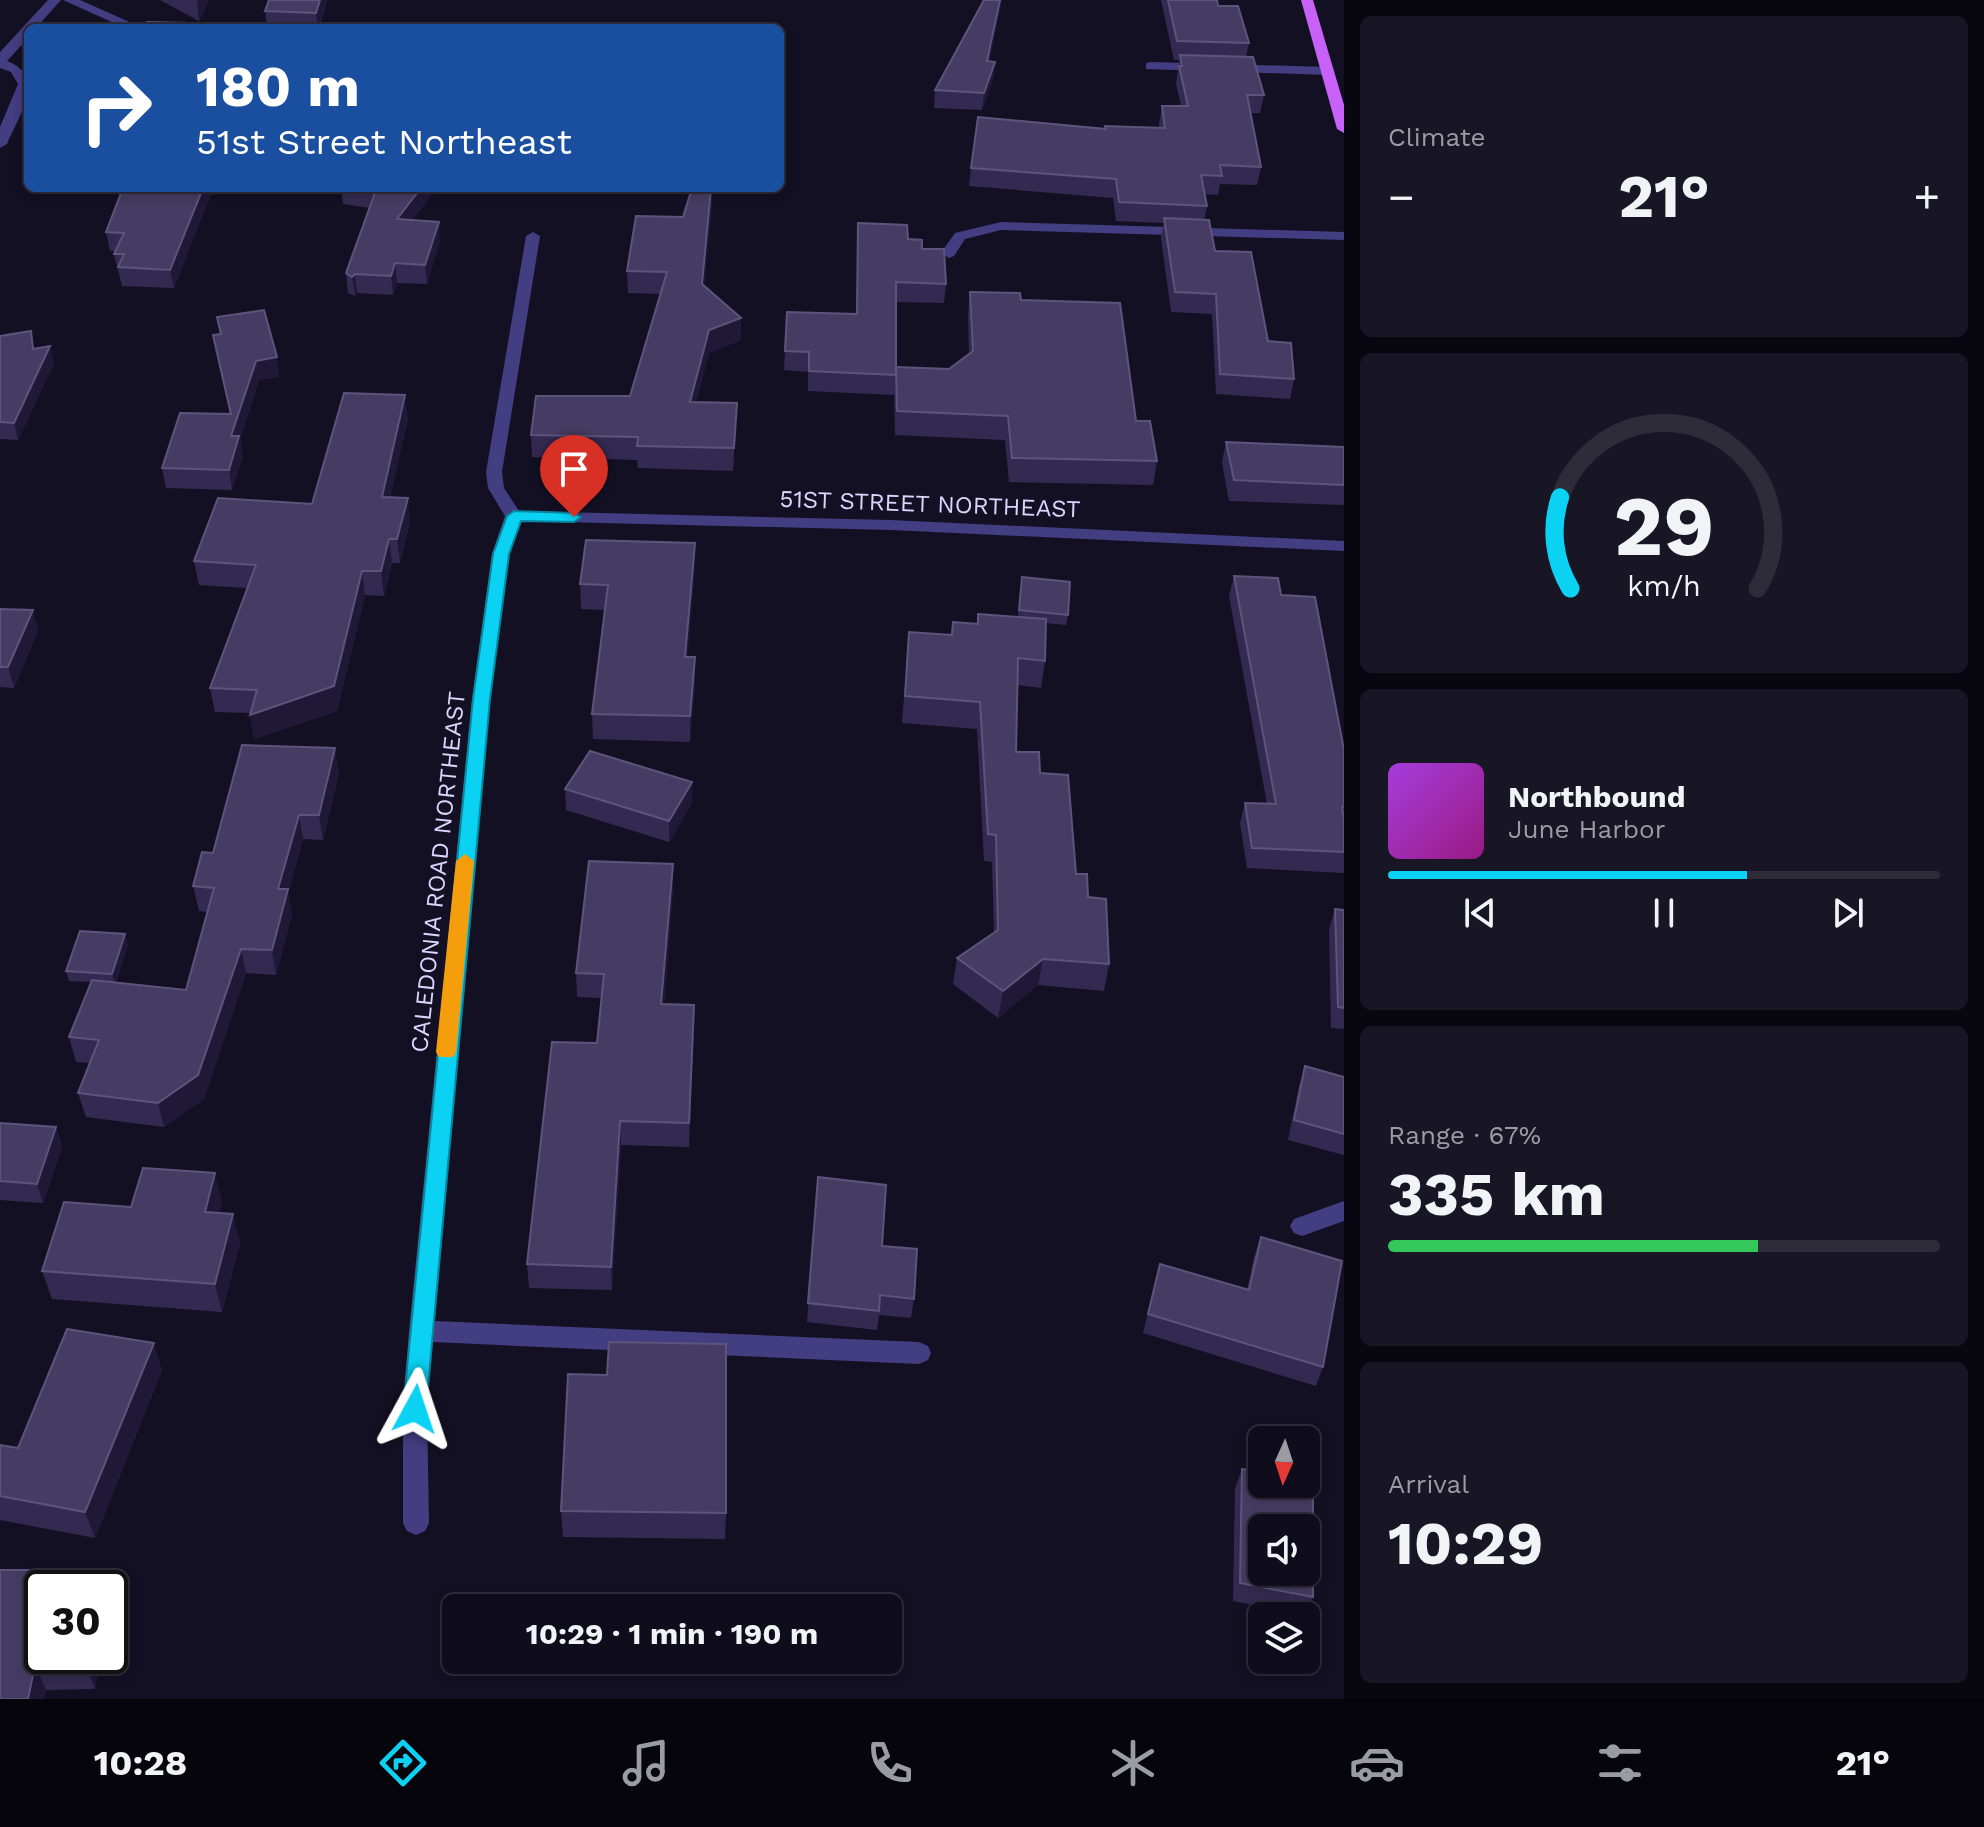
<!DOCTYPE html>
<html lang="en">
<head>
<meta charset="utf-8">
<style>
  :root { --surface:#0f0c1b; --page:#181524; --text:#f1f3f6; --muted:#9b9ba3; --line:#2f2c3a; --accent:#0bd1f3 }
  body { margin:0; font-family:"Work Sans",sans-serif; background:var(--page); color:var(--text); height:100vh; display:flex; flex-direction:column; font-size:30px; white-space:nowrap }
  * { box-sizing:border-box; margin:0 }
  p { font-size:26px; color:var(--muted) }
  .icon { flex:none; width:44px; height:44px; fill:none; stroke:currentColor; stroke-width:2; stroke-linecap:round; stroke-linejoin:round }
  .map { position:relative; flex:1; overflow:hidden }
  .side { display:flex; flex-direction:column; gap:16px; padding:16px; background:#08070f; width:640px }
  .side>* { flex:none }
  .top-card { position:absolute; left:24px; top:24px; width:760px; height:168px; border-radius:12px; box-shadow:0 4px 12px #0003,0 0 0 2px var(--line); background:#1a4fa0; color:#fff; overflow:hidden }
  .needle { width:52px; rotate:183deg }
  .buttons { position:absolute; left:1248px; top:1426px; display:grid; gap:16px }
  .buttons a { display:grid; place-items:center; width:72px; height:72px; border-radius:12px; background:var(--surface); box-shadow:0 4px 12px #0003,0 0 0 2px var(--line); font-size:40px }
  .speed { position:absolute; left:24px; top:1570px; display:flex; gap:16px; font-size:40px; font-weight:700; text-align:center }
  .speed>* { display:grid; place-content:center; width:104px; height:104px; border-radius:50%; background:var(--surface); box-shadow:0 4px 12px #0003,0 0 0 2px var(--line); line-height:1 }
  .speed .limit { border:4px solid #111; border-radius:12px; background:#fff; color:#111 }
  .pin { position:absolute; display:grid; place-items:center; width:68px; height:68px; color:#fff; margin:-82px -34px; border-radius:50% 50% 50% 0; rotate:-45deg; box-shadow:0 0 8px #0007 }
  .pin .icon { rotate:45deg }
  .me { position:absolute; width:88px; margin:-44px; rotate:5deg; stroke-linejoin:round; filter:drop-shadow(0 0 6px #0008) }
  .turn { display:flex; align-items:center; gap:28px; height:168px; padding:0 40px; font-size:36px }
  .turn .icon { width:104px; height:104px; stroke-width:2.5 }
  .turn b { display:block; font-size:56px; line-height:68px }
  .big { font-size:60px; font-weight:700; line-height:1.1 }
  .side .card { flex:1; display:flex; flex-direction:column; justify-content:center; gap:12px; min-width:0; padding:0 28px; border-radius:12px; background:var(--page) }
  .side .dial { align-items:center; gap:0 }
  .dial svg { height:208px; overflow:visible; fill:none; stroke:var(--line); stroke-width:7; stroke-linecap:round; text-anchor:middle }
  .dial text { fill:var(--text); stroke:none }
  .song { display:flex; align-items:center; gap:24px }
  .cover { width:96px; height:96px; border-radius:12px; background:linear-gradient(135deg,hsl(280 70% 55%),hsl(310 70% 35%)) }
  .played { height:8px; border-radius:4px; background:linear-gradient(90deg,var(--accent) 65%,var(--line) 65%) }
  .keys { display:flex; justify-content:space-around; direction:ltr }
  .heat { display:flex; justify-content:space-between; align-items:center; font-size:44px; direction:ltr }
  .charge { height:12px; border-radius:6px; background:linear-gradient(90deg,#34c759 67%,var(--line) 0) }
  .trip { position:absolute; left:442px; top:1594px; width:460px; height:80px; border-radius:12px; background:var(--surface); box-shadow:0 4px 12px #0003,0 0 0 2px var(--line); font-weight:700; line-height:80px; text-align:center }
  .dock { display:flex; height:128px; justify-content:space-around; align-items:center; background:#06050b; color:var(--muted) }
  .dock .icon { width:56px; height:56px }
  .dock .on { color:var(--accent) }
  .dock b { font-size:36px; color:var(--text) }
  main { display:flex; flex:1; min-height:0 }
  .map>svg:first-child { display:block }
  .lines { fill:none; stroke-linecap:round; stroke-linejoin:round }
  .minor { fill:#433d81; fill-rule:evenodd }
  .major { fill:#c761f8; fill-rule:evenodd }
  .wall { fill:#342a51 }
  .shaded-wall { fill:#1f1837 }
  .building { fill:#463c63; stroke:#5d547c; stroke-width:2; fill-rule:evenodd }
  .route { fill:#0bd1f3; stroke:#07889e; stroke-width:2 }
  .slow { fill:#f59e0b }
  .labels { text-anchor:middle; dominant-baseline:central; stroke-width:8; stroke-linejoin:round; paint-order:stroke }
  .street-label { font-size:24px; fill:#dbd5fd; stroke:#141024 }
</style>
</head>
<body>
<main>
<div class="map">
<svg width="1344" height="1699" viewBox="0 0 1344 1699">
  <rect width="100%" height="100%" fill="#141024"/>
  <g class="lines">
    <g class="minor">
      <path d="M 48,0 L 61,0 L 36,28 L 28,28 L 28,38 L 7,61 C 47,76 19,116 7,144 L 0,148 L 0,127 L 18,84 L 11,72 L 0,68 L 0,52 Z"/>
      <polygon points="63,0 80,0 143,28 125,28"/>
      <polygon points="1151,62 1328,67 1335,71 1328,75 1146,69 1146,63"/>
      <polygon points="1001,222 1344,232 1344,240 1001,230 965,239 954,256 949,258 941,253 955,233"/>
      <polygon points="533,232 540,236 502,472 504,488 519,511 891,520 1344,541 1344,551 891,530 521,521 510,554 490,699 435,1321 919,1342 928,1346 931,1353 928,1360 919,1364 433,1342 427,1409 429,1523 425,1531 416,1535 407,1531 403,1523 403,1409 409,1331 472,699 492,554 505,516 488,488 486,472 526,236"/>
      <polygon points="1344,1201 1344,1221 1302,1236 1294,1233 1290,1226 1294,1219"/>
    </g>
    <polygon class="major" points="1301,0 1313,0 1344,105 1344,133 1337,129"/>
  </g>
  <g class="wall">
    <polygon points="160,0 209,0 199,21"/>
    <polygon points="269,0 327,0 319,28 267,28 265,11"/>
    <polygon points="984,0 1002,0 989,61 995,62 993,79 982,110 934,108 935,90"/>
    <polygon points="1161,0 1217,0 1218,6 1249,43 1246,57 1264,95 1260,113 1251,113 1261,167 1257,185 1220,184 1218,195 1205,194 1207,206 1204,220 1215,251 1268,341 1294,379 1290,399 1216,394 1212,314 1171,312 1161,238 1164,223 1116,221 1113,198 969,186 971,168 1105,129 1105,126 1159,127 1159,124 1162,106 1181,106 1176,84 1179,60 1174,60"/>
    <polygon points="123,188 222,192 210,196 174,288 122,286 114,254 115,251 110,251 106,232"/>
    <polygon points="341,188 437,188 412,220 440,241 427,284 397,283 393,295 357,293 355,296 348,293 346,273 369,208 343,204"/>
    <polygon points="712,188 712,204 704,285 741,318 741,340 709,353 696,402 737,403 733,471 638,468 637,460 532,457 531,435 630,396 661,294 628,293 627,271 683,217"/>
    <polygon points="858,223 908,239 922,249 946,284 944,303 896,302 896,375 894,395 808,391 808,372 784,370 787,312 856,314"/>
    <polygon points="970,292 1021,300 1136,421 1157,461 1153,485 1009,482 1005,440 895,435 894,391 896,367 949,369 969,353 968,315"/>
    <polygon points="217,317 279,377 259,380 240,439 243,456 232,490 166,488 162,468 230,414 213,335 220,334"/>
    <polygon points="0,336 35,348 54,363 18,440 0,439"/>
    <polygon points="408,419 390,497 410,522 400,563 392,563 384,596 365,595 337,711 254,739 250,713 215,712 210,688 247,588 199,585 194,561 312,504"/>
    <polygon points="1226,442 1344,447 1344,505 1229,501 1222,462"/>
    <polygon points="695,569 687,657 695,657 695,683 690,742 593,739 592,714 605,610 581,609 580,584"/>
    <polygon points="1234,576 1281,595 1344,750 1344,873 1247,868 1240,823 1245,803 1267,804 1229,596"/>
    <polygon points="1022,577 1068,615 1066,625 1046,623 1045,661 1041,688 1017,685 1016,752 1040,773 1076,874 1088,897 1109,964 1104,991 1038,985 998,1018 953,984 957,958 994,933 992,862 984,861 977,729 902,723 909,632 951,635 953,622 977,624 1018,617"/>
    <polygon points="0,609 38,630 14,688 0,687"/>
    <polygon points="339,773 323,840 303,839 288,893 292,914 276,975 246,973 204,1099 164,1127 86,1117 78,1093 90,1063 76,1062 69,1037 91,982 69,981 66,971 128,944 116,982 186,990 207,912 199,911 193,886 213,853"/>
    <polygon points="565,789 692,803 669,842 566,810"/>
    <polygon points="673,889 664,1004 694,1029 689,1147 621,1145 612,1290 529,1288 527,1264 597,1043 601,998 577,997 576,973"/>
    <polygon points="1335,909 1344,910 1344,1029 1331,1028 1329,929"/>
    <polygon points="1305,1066 1344,1077 1344,1155 1288,1140 1299,1086"/>
    <polygon points="0,1123 56,1127 62,1147 43,1203 0,1200"/>
    <polygon points="818,1177 914,1299 911,1318 879,1315 877,1330 807,1322"/>
    <polygon points="222,1202 219,1213 240,1243 222,1312 52,1299 42,1271 131,1207"/>
    <polygon points="1261,1237 1323,1367 1316,1386 1143,1333 1160,1264 1247,1290 1254,1257"/>
    <polygon points="162,1370 95,1538 0,1520 0,1445 18,1448"/>
    <polygon points="1242,1469 1313,1597 1305,1615 1233,1601 1235,1488"/>
    <polygon points="561,1511 726,1513 725,1539 563,1537"/>
    <polygon points="0,1570 101,1656 95,1689 46,1690 44,1699 0,1699"/>
  </g>
  <g class="shaded-wall">
    <polygon points="198,0 209,0 199,21 197,3"/>
    <polygon points="320,0 327,0 318,28 316,13"/>
    <polygon points="1000,0 1002,0 986,78 987,61"/>
    <polygon points="995,62 993,79 982,110 984,93"/>
    <polygon points="203,188 223,188 222,192 210,196 174,288 170,270"/>
    <polygon points="421,188 437,188 398,238 397,219"/>
    <polygon points="712,188 712,204 702,306 702,284"/>
    <polygon points="439,222 440,241 427,284 425,265"/>
    <polygon points="395,263 397,283 393,295 391,276"/>
    <polygon points="355,274 357,293 355,296 352,277"/>
    <polygon points="741,318 741,340 709,353 690,424 690,402 709,330"/>
    <polygon points="50,346 54,363 18,440 14,423"/>
    <polygon points="277,357 279,377 259,380 240,439 243,456 232,490 229,470 231,436 256,361"/>
    <polygon points="405,395 408,419 385,521 382,497"/>
    <polygon points="408,498 410,522 400,563 397,539"/>
    <polygon points="389,539 392,563 384,596 381,571"/>
    <polygon points="695,543 695,569 685,682 685,657"/>
    <polygon points="362,571 365,595 337,711 254,739 250,715"/>
    <polygon points="33,610 38,630 14,688 8,667"/>
    <polygon points="695,657 695,683 690,742 690,716"/>
    <polygon points="335,748 339,773 323,840 319,815"/>
    <polygon points="692,782 692,803 669,842 669,821"/>
    <polygon points="299,815 303,839 288,893 292,914 276,975 272,950 278,889"/>
    <polygon points="673,864 673,889 662,1028 661,1004"/>
    <polygon points="125,934 128,944 115,984 112,974"/>
    <polygon points="241,949 246,973 204,1099 164,1127 158,1103"/>
    <polygon points="1043,959 1038,985 998,1018 1003,991"/>
    <polygon points="694,1005 694,1029 689,1147 689,1123"/>
    <polygon points="620,1121 621,1145 612,1290 611,1267"/>
    <polygon points="56,1127 62,1147 43,1203 37,1184"/>
    <polygon points="215,1173 222,1202 212,1241 205,1212"/>
    <polygon points="233,1214 240,1243 222,1312 215,1284"/>
    <polygon points="154,1343 162,1370 95,1538 85,1512"/>
    <polygon points="102,1570 109,1588 99,1588"/>
    <polygon points="86,1656 101,1656 95,1689 85,1664"/>
    <polygon points="35,1665 46,1690 44,1699 28,1699"/>
  </g>
  <g class="building">
    <polygon points="269,0 320,0 316,13 265,11"/>
    <polygon points="984,0 1000,0 987,61 995,62 984,93 935,90"/>
    <polygon points="1168,0 1217,0 1218,6 1238,6 1249,43 1177,41"/>
    <polygon points="147,22 188,23 186,28 144,28"/>
    <polygon points="1180,55 1253,57 1264,95 1247,95 1261,167 1220,165 1222,176 1201,175 1207,206 1119,202 1116,179 971,168 978,117 1106,129 1105,126 1165,128 1162,106 1188,106 1179,66 1182,66"/>
    <polygon points="123,188 203,188 170,270 118,267 124,254 114,254 124,233 106,232"/>
    <polygon points="364,188 421,188 397,219 439,222 425,265 395,263 391,276 355,274 352,277 346,273 376,190"/>
    <polygon points="692,188 711,188 702,284 741,318 709,330 690,402 737,403 734,448 637,446 638,437 531,435 536,396 630,396 667,272 627,271 636,216 683,217"/>
    <polygon points="1164,218 1209,220 1215,251 1251,252 1268,341 1291,343 1294,379 1220,374 1216,294 1175,292"/>
    <polygon points="858,223 907,225 908,239 922,240 922,249 944,249 946,284 896,282 896,375 809,371 809,352 785,351 787,312 857,314"/>
    <polygon points="970,292 1020,293 1021,300 1120,303 1136,421 1150,421 1157,461 1012,458 1008,416 897,411 896,367 949,369 973,351"/>
    <polygon points="264,310 277,357 256,361 231,436 239,436 229,470 162,468 180,413 231,414 213,335 221,334 217,317"/>
    <polygon points="31,331 33,349 50,346 14,423 0,422 0,336"/>
    <polygon points="344,393 405,395 382,497 408,498 397,539 389,539 381,571 362,571 334,686 250,715 257,690 210,688 256,565 194,561 218,498 312,504"/>
    <polygon points="1226,442 1344,447 1344,485 1234,480"/>
    <polygon points="586,540 695,543 685,657 695,657 690,716 592,714 608,585 580,584"/>
    <polygon points="1234,576 1278,578 1281,595 1315,597 1344,750 1344,807 1342,807 1344,819 1344,852 1252,848 1245,803 1276,804"/>
    <polygon points="1022,577 1070,582 1068,615 1019,610"/>
    <polygon points="0,609 33,610 8,667 0,667"/>
    <polygon points="978,614 1046,619 1045,661 1018,658 1016,752 1039,752 1040,773 1068,775 1076,874 1087,874 1088,897 1106,899 1109,964 1043,959 1003,991 957,958 998,930 996,835 988,834 980,702 905,696 909,632 952,635 953,622 978,624"/>
    <polygon points="242,745 335,748 319,815 299,815 278,889 288,889 272,950 241,949 198,1075 158,1103 78,1093 99,1040 69,1037 92,980 186,990 214,888 193,886 202,852 213,853"/>
    <polygon points="590,751 692,782 669,821 565,789"/>
    <polygon points="589,861 673,864 661,1004 694,1005 689,1123 620,1121 611,1267 527,1264 552,1042 597,1043 604,974 576,973"/>
    <polygon points="1335,909 1344,910 1344,1008 1338,1007"/>
    <polygon points="80,931 125,934 112,974 66,971"/>
    <polygon points="1305,1066 1344,1077 1344,1134 1294,1120"/>
    <polygon points="0,1123 56,1127 37,1184 0,1181"/>
    <polygon points="143,1168 215,1173 205,1212 233,1214 215,1284 42,1271 64,1202 131,1207"/>
    <polygon points="818,1177 886,1185 882,1246 917,1249 914,1299 880,1295 879,1311 808,1303"/>
    <polygon points="1261,1237 1342,1261 1323,1367 1148,1314 1160,1264 1249,1290"/>
    <polygon points="67,1329 154,1343 85,1512 0,1496 0,1445 18,1448"/>
    <polygon points="609,1342 726,1344 726,1513 561,1511 568,1374 607,1375"/>
    <path d="M 1242,1469 L 1262,1473 L 1262,1484 L 1306,1484 L 1306,1481 L 1313,1483 L 1313,1597 L 1240,1583 ZM 1262,1528 L 1306,1528 L 1306,1572 L 1262,1572 Z"/>
    <polygon points="0,1570 102,1570 99,1588 42,1588 42,1656 86,1656 85,1664 35,1665 28,1699 0,1699"/>
  </g>
  <polygon class="route" points="514,511 574,513 581,517 574,522 521,521 509,554 490,699 426,1409 423,1416 415,1419 407,1416 403,1409 473,699 493,554 507,516"/>
  <polygon class="slow" points="465,854 474,861 456,1052 453,1057 439,1057 436,1052 456,861"/>
  <g class="labels">
    <g class="street-label">
      <text transform="translate(930 504) rotate(2)">51ST STREET NORTHEAST</text>
      <text transform="translate(438 872) rotate(-84)">CALEDONIA ROAD NORTHEAST</text>
    </g>
  </g>
</svg>
<div class="buttons">
<a><svg class="needle" viewBox="-14 -14 28 28"><path d="M0-13l5 13h-10z" fill="#e53935"/><path d="M0 13l5-13h-10z" fill="#9b9ba3"/></svg></a>
<a><svg class="icon" aria-label="sound" viewBox="0 0 24 24"><path d="M4 9h4l5-4v14l-5-4H4zM17 9q2 3 0 6"/></svg></a>
<a><svg class="icon" aria-label="layers" viewBox="0 0 24 24"><path d="M12 4l9 5-9 5-9-5zM3 14l9 5 9-5"/></svg></a>
</div>
<div class="speed"><div class="limit">30</div></div>
<div class="pin" style="left:574px;top:517px;background:#d93025"><svg class="icon" aria-label="arrive" viewBox="0 0 24 24"><path d="M6 21V4h12l-3 4 3 4H6"/></svg></div>
<svg class="me" style="left:415px;top:1409px" viewBox="-20 -20 40 40"><path d="M0-17L14 15 0 8-14 15z" fill="#0bd1f3" stroke="#fff" stroke-width="4"/></svg>
<div class="trip">10:29 · 1 min · 190 m</div>
<div class="top-card">
<div class="turn"><svg class="icon" aria-label="right" viewBox="0 0 24 24"><path d="M7 20v-9h11M14 6l5 5-5 5"/></svg><div><b>180 m</b>51st Street Northeast</div></div>
</div>
</div>
<section class="side">
<div class="card"><p>Climate</p>
<div class="heat"><a>−</a><b class="big">21°</b><a>+</a></div>
</div>
<div class="card dial"><svg viewBox="0 0 100 80">
<path d="M14 69A42 42 0 1 1 86 69"/>
<path d="M14 69A42 42 0 0 1 10 34" stroke="#0bd1f3"/>
<text x="50" y="56" font-size="32" font-weight="700">29</text>
<text x="50" y="72" font-size="11">km/h</text>
</svg></div>
<div class="card">
<div class="song"><i class="cover"></i><div><b>Northbound</b><p>June Harbor</p></div></div>
<div class="played"></div>
<div class="keys"><svg class="icon" aria-label="previous" viewBox="0 0 24 24"><path d="M18 5L8 12l10 7zM5 5v14"/></svg><svg class="icon" aria-label="pause" viewBox="0 0 24 24"><path d="M8 5v14M16 5v14"/></svg><svg class="icon" aria-label="next" viewBox="0 0 24 24"><path d="M6 5l10 7-10 7zM19 5v14"/></svg></div>
</div>
<div class="card"><p>Range · 67%</p><b class="big">335 km</b><div class="charge"></div></div>
<div class="card"><p>Arrival</p><b class="big">10:29</b></div>
</section>
</main>
<nav class="dock">
<b>10:28</b>
<svg class="icon on" aria-label="directions" viewBox="0 0 24 24"><path d="M12 3l9 9-9 9-9-9zM9 14v-3h6M13 9l2 2-2 2"/></svg>
<svg class="icon" aria-label="music" viewBox="0 0 24 24"><path d="M9 18V5l10-2v13"/><circle cx="6" cy="18" r="3"/><circle cx="16" cy="16" r="3"/></svg>
<svg class="icon" aria-label="phone" viewBox="0 0 24 24"><path d="M5 4h4l2 5-3 2q2 4 5 5l2-3 5 2v4C11 20 4 13 5 4z"/></svg>
<svg class="icon" aria-label="climate" viewBox="0 0 24 24"><path d="M12 3v18M4 7l16 10M4 17L20 7"/></svg>
<svg class="icon" aria-label="car" viewBox="0 0 24 24"><path d="M5 17H2v-5l4-1 3-4h7l3 4 3 1v5h-3M9 17h6M6 11h13"/><circle cx="7" cy="17" r="2"/><circle cx="17" cy="17" r="2"/></svg>
<svg class="icon" aria-label="filters" viewBox="0 0 24 24"><path d="M4 7h16M4 17h16"/><circle cx="9" cy="7" r="2"/><circle cx="15" cy="17" r="2"/></svg>
<b>21°</b>
</nav>
</body>
</html>
